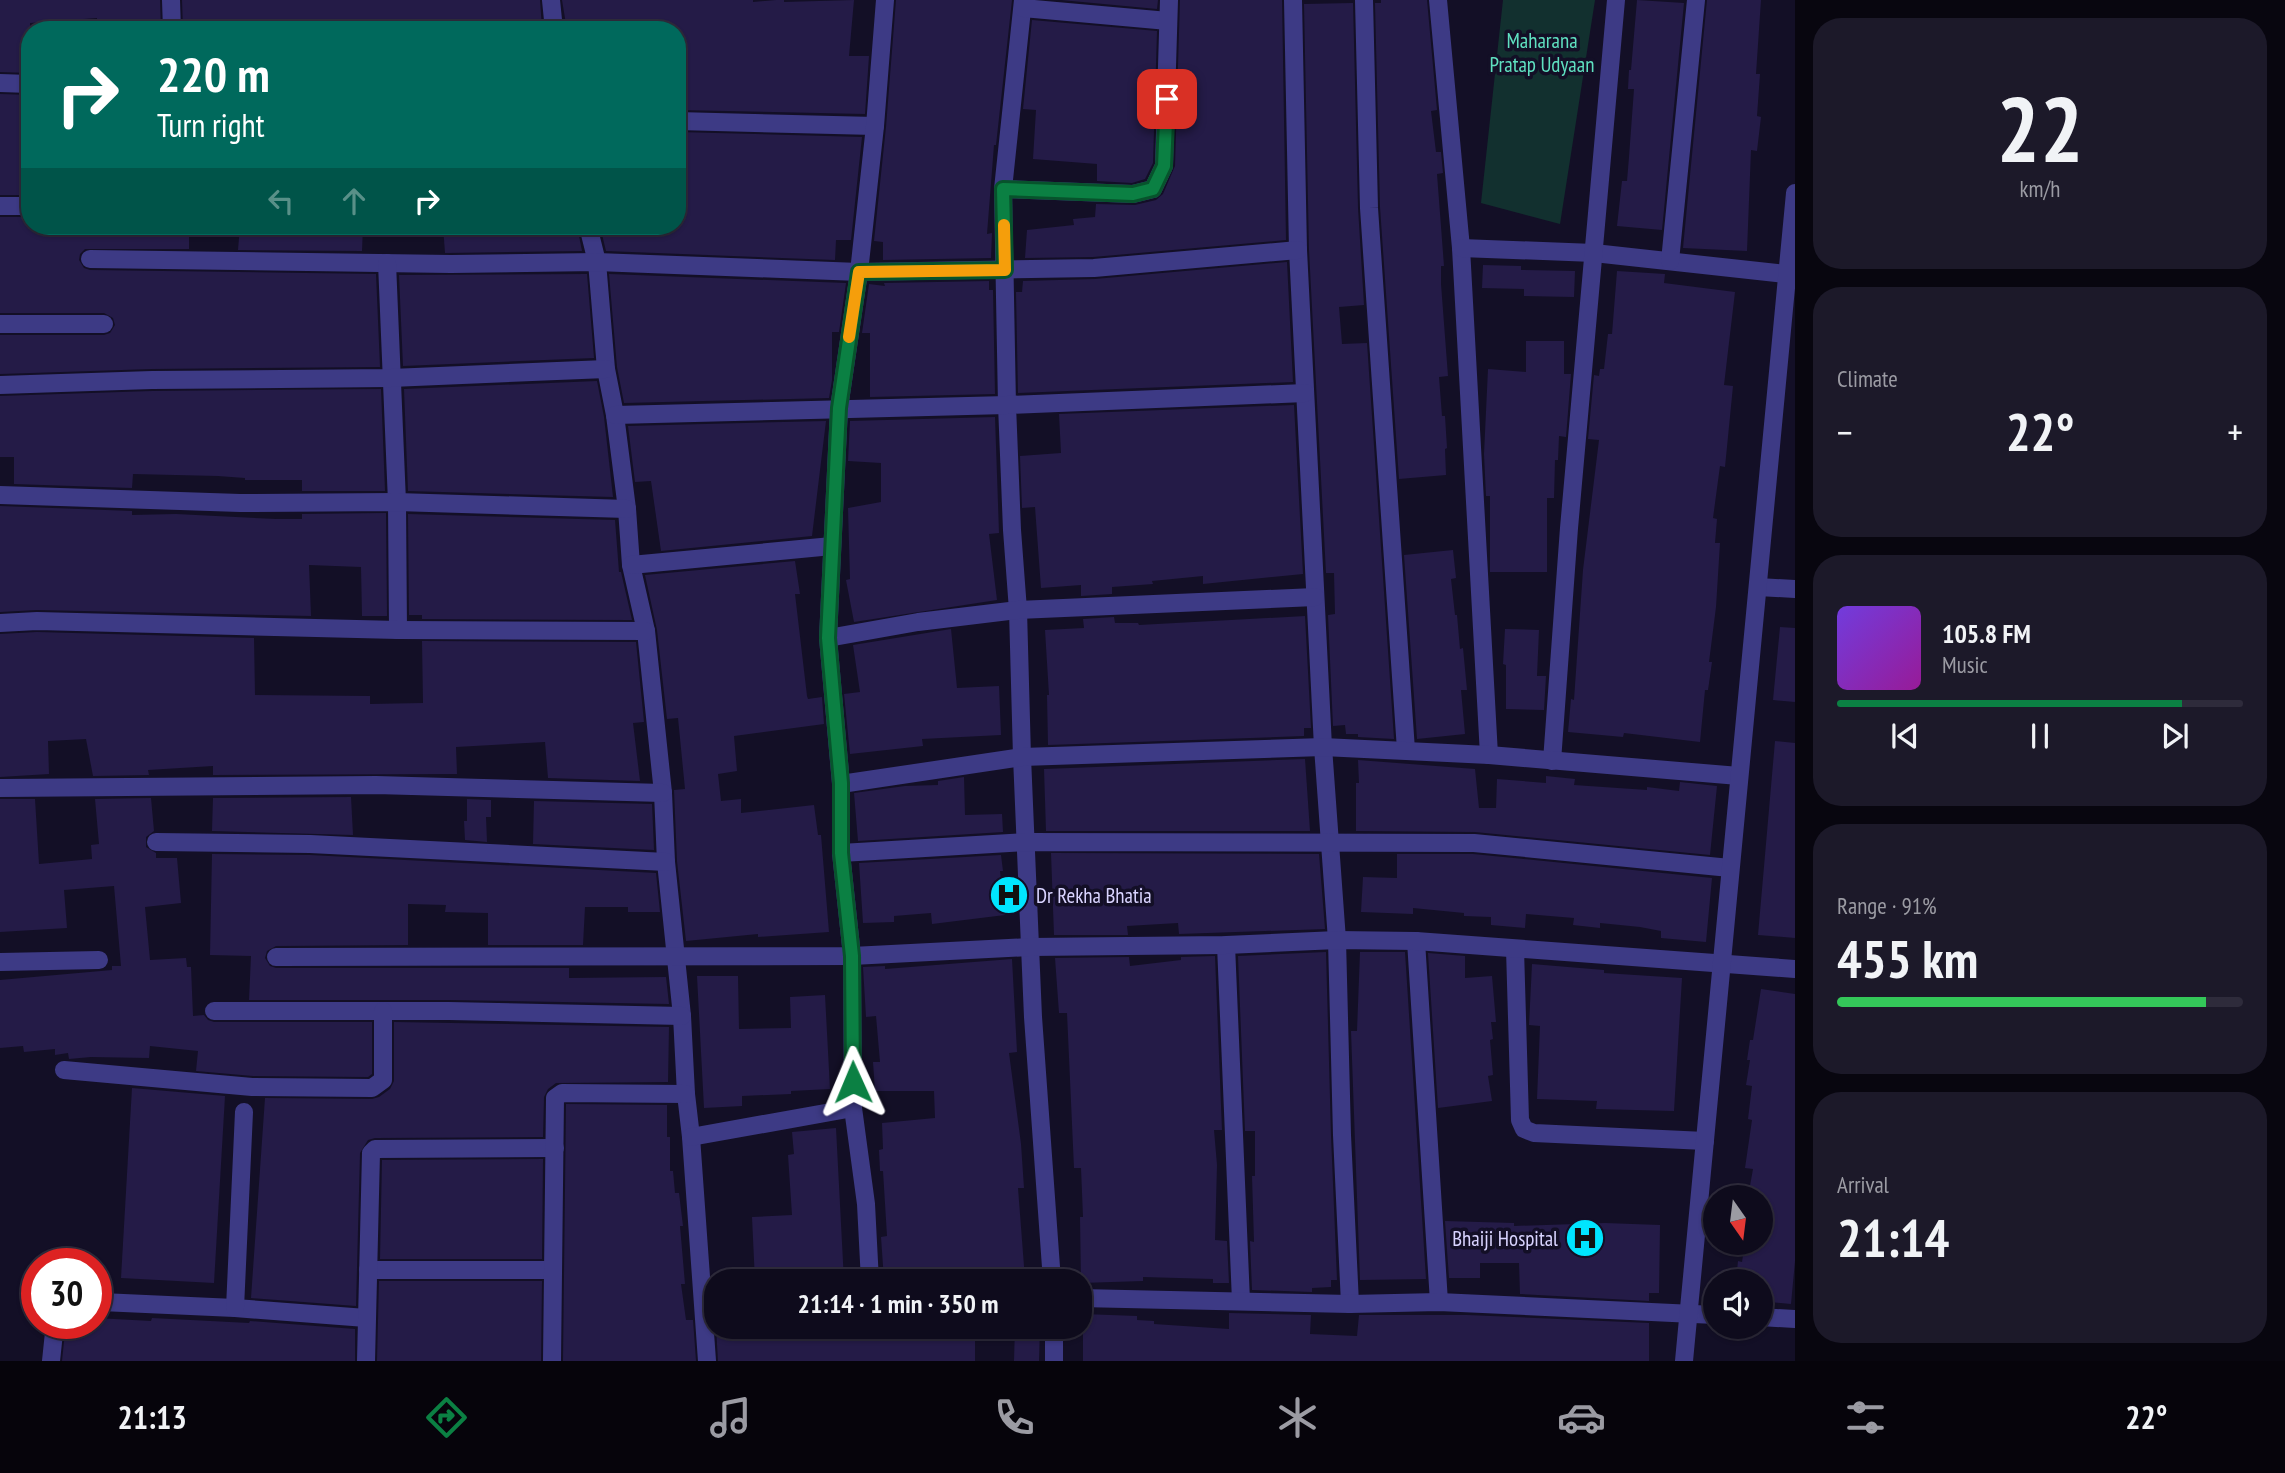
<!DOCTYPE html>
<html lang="en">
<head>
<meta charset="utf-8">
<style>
  :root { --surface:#0e0b1c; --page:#1c1929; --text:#f1f3f6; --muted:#9b9ba3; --line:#2e2b3b; --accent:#0b8043 }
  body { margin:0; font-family:"PT Sans Narrow",sans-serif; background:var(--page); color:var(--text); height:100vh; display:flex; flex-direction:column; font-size:26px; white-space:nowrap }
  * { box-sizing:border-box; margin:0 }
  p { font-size:23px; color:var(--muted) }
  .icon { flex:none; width:38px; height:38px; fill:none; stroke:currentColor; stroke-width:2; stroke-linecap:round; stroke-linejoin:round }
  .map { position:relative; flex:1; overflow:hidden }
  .details { display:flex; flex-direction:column; gap:18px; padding:18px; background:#08060f; width:490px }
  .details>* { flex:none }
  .hud { position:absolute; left:21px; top:21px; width:665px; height:214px; border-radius:28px; box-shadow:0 2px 5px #0004,0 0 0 2px var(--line); background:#00695c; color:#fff; overflow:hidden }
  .needle { width:46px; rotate:166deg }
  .fabs { position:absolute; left:1703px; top:1185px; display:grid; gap:14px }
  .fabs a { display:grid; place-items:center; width:70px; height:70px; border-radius:50%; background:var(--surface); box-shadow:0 2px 5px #0004,0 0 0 2px var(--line); font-size:35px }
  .speed { position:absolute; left:21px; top:1248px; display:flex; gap:14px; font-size:35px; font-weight:700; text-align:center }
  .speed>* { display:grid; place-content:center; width:91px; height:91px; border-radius:50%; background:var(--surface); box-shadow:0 2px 5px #0004,0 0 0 2px var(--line); line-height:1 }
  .speed .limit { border:10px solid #d22; background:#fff; color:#111 }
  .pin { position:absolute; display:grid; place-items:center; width:60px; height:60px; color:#fff; margin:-30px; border-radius:14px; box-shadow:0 4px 10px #0006 }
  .me { position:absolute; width:77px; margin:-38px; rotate:359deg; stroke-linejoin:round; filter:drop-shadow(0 0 5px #0008) }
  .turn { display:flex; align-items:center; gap:24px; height:147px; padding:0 21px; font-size:32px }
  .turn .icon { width:91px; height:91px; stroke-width:2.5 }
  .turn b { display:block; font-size:49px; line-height:60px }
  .lanes { display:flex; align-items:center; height:66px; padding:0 21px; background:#0003; justify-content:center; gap:35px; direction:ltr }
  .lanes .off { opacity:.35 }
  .big { font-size:52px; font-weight:800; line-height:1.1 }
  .details .tile { flex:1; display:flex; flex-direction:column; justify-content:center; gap:10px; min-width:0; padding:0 24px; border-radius:28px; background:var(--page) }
  .details .dial { align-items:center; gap:0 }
  .dial b { font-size:91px; line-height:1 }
  .song { display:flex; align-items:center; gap:21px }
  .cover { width:84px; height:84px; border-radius:10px; background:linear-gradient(135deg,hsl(260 70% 55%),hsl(300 70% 35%)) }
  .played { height:7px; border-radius:4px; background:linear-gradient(90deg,var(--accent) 85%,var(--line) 85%) }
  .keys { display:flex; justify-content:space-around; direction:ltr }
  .heat { display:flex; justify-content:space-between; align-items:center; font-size:38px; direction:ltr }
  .charge { height:10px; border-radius:5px; background:linear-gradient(90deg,#34c759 91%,var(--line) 0) }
  .trip { position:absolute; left:704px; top:1269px; width:388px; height:70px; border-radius:28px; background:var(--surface); box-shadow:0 2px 5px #0004,0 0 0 2px var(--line); font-weight:800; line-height:70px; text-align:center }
  .menu { display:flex; height:112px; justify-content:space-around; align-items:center; background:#06040b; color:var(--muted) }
  .menu .icon { width:49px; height:49px }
  .menu .selected { color:var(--accent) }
  .menu b { font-size:32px; color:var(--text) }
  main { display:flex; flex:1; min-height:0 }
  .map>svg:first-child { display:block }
  .green { fill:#12302f }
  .building { fill:#241b47 }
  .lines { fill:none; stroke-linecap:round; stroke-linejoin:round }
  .minor { stroke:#3d3a85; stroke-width:18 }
  .route-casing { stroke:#07532c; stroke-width:18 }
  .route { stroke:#0b8043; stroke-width:12 }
  .slow { stroke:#f59e0b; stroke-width:12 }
  .labels { text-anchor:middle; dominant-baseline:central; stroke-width:7; stroke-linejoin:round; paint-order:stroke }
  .park-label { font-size:21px; fill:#5fe0c0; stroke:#130f26 }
  .poi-label { font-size:21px; fill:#d9d4ff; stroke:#130f26; text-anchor:start }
</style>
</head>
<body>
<main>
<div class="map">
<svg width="1795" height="1361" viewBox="0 0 1795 1361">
  <rect width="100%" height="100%" fill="#130f26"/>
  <polygon class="green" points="1503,0 1595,0 1560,224 1481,203"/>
  <g class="building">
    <polygon points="0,0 160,0 161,30 134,30 134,24 97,26 97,18 30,23 30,73 0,72"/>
    <polygon points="182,0 540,0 542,28 350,30 349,26 319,30 319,27 270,29 251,28 251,26 183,29"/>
    <polygon points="562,0 753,0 753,2 776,0 784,0 784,2 854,0 849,56 869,56 865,114 677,110 677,30 567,30"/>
    <polygon points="896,0 1012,0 996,145 994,145 987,234 992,233 991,258 883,260 883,242 874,241 886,127"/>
    <polygon points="1061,0 1158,0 1157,9"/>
    <polygon points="1180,0 1282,0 1286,240 1093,257 1025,258 1027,230 1074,225 1073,219 1095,217 1096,204 1135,205 1156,200 1163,194 1175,166"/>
    <polygon points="1381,0 1427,0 1437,110 1431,111 1436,152 1441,152 1443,173 1437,174 1444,266 1441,266 1441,284 1448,376 1439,377 1442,416 1445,416 1447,448 1445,449 1446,475 1399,479 1380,207 1375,3 1381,3"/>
    <polygon points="1637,0 1684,3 1662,230 1617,226 1622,181 1627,181 1629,157 1634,89 1628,89 1629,70 1631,70"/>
    <polygon points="1707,0 1761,0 1756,74 1760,74 1757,116 1761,117 1757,151 1751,150 1747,251 1683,248"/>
    <polygon points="1353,3 1358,208 1364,305 1339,307 1342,344 1367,343 1394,739 1358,737 1358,734 1346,734 1345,725 1333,726 1328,615 1335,614 1334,573 1326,573 1309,250 1304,4"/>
    <polygon points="1032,20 1157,31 1153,163 1145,179 1132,183 1097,181 1097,164 1033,159 1036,110 1023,109"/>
    <polygon points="0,94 30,95 30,195 0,195"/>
    <polygon points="677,132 862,137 851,240 836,240 835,260 606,251 600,226 677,226"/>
    <polygon points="0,217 30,217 30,226 189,226 189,249 85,249 80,254 79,260 84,268 90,270 376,274 380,367 152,369 0,374 0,335 104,335 110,333 115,325 113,318 104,313 0,313"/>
    <polygon points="240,226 363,226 362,251 238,250"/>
    <polygon points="443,226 577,226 582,251 445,253"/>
    <polygon points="1287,262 1293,382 1018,393 1016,292 1022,292 1023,281 1095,279"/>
    <polygon points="1483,265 1521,266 1521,270 1575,271 1574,297 1524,296 1524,289 1482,288"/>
    <polygon points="1617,271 1665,274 1664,283 1735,292 1724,385 1733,386 1725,467 1720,466 1713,518 1717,519 1715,543 1720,543 1716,607 1709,662 1712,662 1708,690 1705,690 1700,742 1624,733 1623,737 1568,732 1571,699 1574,700 1583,570 1599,440 1588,439 1594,375 1599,376 1600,369 1604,369 1608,334 1612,334"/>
    <polygon points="587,274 594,358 403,366 399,275"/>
    <polygon points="609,274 846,283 839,332 832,332 832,380 829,398 624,403 617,367"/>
    <polygon points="989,281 989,290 993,290 995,394 870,397 870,333 862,333 869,284 885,286 884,283"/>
    <polygon points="1526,341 1564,341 1564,374 1571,374 1566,437 1559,436 1558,460 1555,460 1554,498 1547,498 1547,572 1490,572 1490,496 1486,496 1484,454 1488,369 1526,372"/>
    <polygon points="597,381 604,417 613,497 408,491 404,389"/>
    <polygon points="381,389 385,491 302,491 302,480 245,480 245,478 218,476 133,474 132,488 14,484 14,457 0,457 0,396 152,391"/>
    <polygon points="1294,405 1303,574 1203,584 1203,576 1152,581 1153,584 1112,587 1112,594 1081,596 1081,585 1041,588 1035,507 1022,508 1020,456 1061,453 1059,414"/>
    <polygon points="995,417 999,533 989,534 997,600 854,622 846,580 850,579 848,508 881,502 881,463 848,461 850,421"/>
    <polygon points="826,421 812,536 661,551 651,481 635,482 628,426"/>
    <polygon points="0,506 132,511 132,515 176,514 276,519 302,519 302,514 386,513 387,616 362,616 361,567 309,565 311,616 37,610 0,612"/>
    <polygon points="408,514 615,520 619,572 621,572 632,620 422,619 422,615 409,615"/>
    <polygon points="1453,550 1456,578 1451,579 1455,615 1457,615 1460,649 1463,648 1467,690 1461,690 1465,734 1417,739 1404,555"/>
    <polygon points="795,561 800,594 795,594 807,696 808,699 822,697 824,724 734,736 737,771 718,774 721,801 741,799 741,813 814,805 818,835 821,835 829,932 758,937 758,934 686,941 677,861 674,790 685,789 678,718 667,719 657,630 645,575"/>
    <polygon points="1305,616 1311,728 1304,728 1304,736 1048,745 1047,695 1049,695 1045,630 1084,628 1083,619 1114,617 1115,623 1138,623 1139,625"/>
    <polygon points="1780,627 1795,628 1795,702 1773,700"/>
    <polygon points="951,629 957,688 999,686 1001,735 922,739 923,746 850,754 844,694 860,692 853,645"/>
    <polygon points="1505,629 1539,630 1537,676 1546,676 1544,710 1506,709 1506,665 1503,664"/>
    <polygon points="37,632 254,638 255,695 370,696 370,704 423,703 422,641 636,642 644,722 633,723 640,781 548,778 545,742 456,747 457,774 213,775 213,766 148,770 149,775 93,776 86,739 48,741 49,774 0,777 0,634"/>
    <polygon points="1775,741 1795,743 1795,938 1758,935"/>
    <polygon points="1305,759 1310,831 1046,831 1044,769"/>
    <polygon points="1358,760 1475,769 1479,808 1496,808 1497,779 1546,783 1546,776 1575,779 1574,785 1647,790 1647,787 1679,791 1680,782 1717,786 1710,855 1475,832 1356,831 1356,783 1359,783"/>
    <polygon points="964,777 965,815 1002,814 1003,832 858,841 854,793 905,786 938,785 938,781"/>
    <polygon points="351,797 353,835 212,831 213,798"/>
    <polygon points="151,798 154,831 146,837 146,847 156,853 156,858 177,858 181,903 145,907 150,960 186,958 187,967 191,967 193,1016 204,1015 208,1020 214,1022 372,1022 372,1074 368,1077 253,1076 196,1071 198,1051 150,1046 149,1058 91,1057 69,1059 68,1053 55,1055 55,1049 24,1052 23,1046 0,1048 0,980 112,970 112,966 121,966 114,886 64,890 67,928 0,932 0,799 35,799 39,864 92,859 91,845 99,844 95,799"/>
    <polygon points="467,799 491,800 491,817 486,817 487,842 465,840 464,821 467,821"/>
    <polygon points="534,801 652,804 654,850 533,844"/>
    <polygon points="1051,853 1319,854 1325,929 1179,934 1178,923 1127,926 1128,935 1054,935"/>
    <polygon points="212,854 310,855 656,873 660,912 628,912 628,907 585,907 583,945 488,945 488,913 445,912 446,905 408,904 408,945 276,946 267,951 265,958 270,966 276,968 569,968 569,978 666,977 669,1004 449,1000 249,1000 251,956 210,955"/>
    <polygon points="1397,854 1473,854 1712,878 1706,942 1661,938 1661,931 1640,927 1600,923 1600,928 1573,925 1574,918 1526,914 1525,928 1491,925 1491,917 1464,916 1464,913 1413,908 1413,914 1361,912 1363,877 1397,878"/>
    <polygon points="1001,855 1003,871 1000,871 1005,915 932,924 931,913 894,916 894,922 863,923 859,863"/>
    <polygon points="1326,952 1331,1136 1337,1280 1331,1280 1331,1287 1312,1288 1312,1292 1252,1290 1250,1241 1254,1242 1252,1176 1255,1176 1255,1131 1245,1131 1238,956"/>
    <polygon points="1360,952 1405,952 1426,1279 1360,1280 1351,1031 1357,1031"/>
    <polygon points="1428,953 1465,956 1465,978 1492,976 1496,1022 1491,1022 1493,1039 1490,1040 1493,1075 1488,1076 1492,1101 1438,1108"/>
    <polygon points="1215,956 1222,1130 1214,1130 1217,1165 1215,1240 1227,1241 1229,1283 1213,1283 1213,1279 1143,1277 1143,1281 1081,1283 1080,1217 1083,1217 1081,1168 1074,1168 1067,1013 1059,1013 1055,958 1129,957 1130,966 1181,960 1181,957"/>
    <polygon points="1012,959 1017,1052 1009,1053 1021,1144 1024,1188 1018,1188 1025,1279 1005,1281 884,1280 881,1237 887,1236 883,1171 880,1171 879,1150 883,1149 882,1123 935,1118 934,1091 875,1091 873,1062 880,1062 876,1016 866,1017 863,967 885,966 885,969"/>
    <polygon points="1532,964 1604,970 1604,973 1682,978 1674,1111 1596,1109 1597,1101 1537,1099 1540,1026 1529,1025"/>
    <polygon points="697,976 738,976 739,1029 791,1028 790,997 825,995 830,1089 791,1091 791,1094 742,1096 742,1106 704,1108"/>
    <polygon points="1761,989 1795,994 1795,1261 1791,1304 1760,1301 1760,1281 1736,1281 1738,1261 1742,1262 1745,1242 1760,1242 1760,1197 1748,1197 1753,1169 1745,1168 1752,1120 1748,1119 1752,1086 1746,1085 1750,1060 1747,1060 1750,1040 1753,1040"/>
    <polygon points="394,1022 669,1027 668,1082 556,1083 548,1089 544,1097 543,1137 375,1138 368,1140 360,1153 356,1306 251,1298 265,1098 372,1099 379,1097 390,1089 394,1081"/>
    <polygon points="132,1088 225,1096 214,1283 121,1278"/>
    <polygon points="566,1104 667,1105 667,1137 670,1137 670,1171 673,1171 675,1193 679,1193 683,1226 680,1226 685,1284 681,1284 686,1320 693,1320 696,1361 563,1361"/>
    <polygon points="836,1128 844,1281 755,1281 752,1217 792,1215 788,1155 794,1154 792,1132"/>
    <polygon points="543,1159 542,1259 380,1259 382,1160"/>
    <polygon points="1445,1221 1514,1223 1514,1226 1605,1223 1660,1225 1659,1293 1649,1293 1649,1301 1520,1294 1519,1263 1480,1263 1480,1278 1449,1278"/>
    <polygon points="379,1281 542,1281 541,1361 377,1361"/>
    <polygon points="1229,1313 1311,1315 1310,1334 1357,1336 1359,1315 1467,1315 1649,1323 1649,1361 1083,1361 1083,1314 1137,1316 1137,1320 1154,1321 1154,1324 1229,1329"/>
    <polygon points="96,1318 151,1321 152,1318 249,1323 250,1321 355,1329 355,1361 62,1361 66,1323 96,1323"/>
    <polygon points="716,1326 975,1326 975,1361 718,1361"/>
    <polygon points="1015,1326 1040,1326 1039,1361 1014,1361"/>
  </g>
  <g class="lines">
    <g class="minor">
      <polyline points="171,0 172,30"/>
      <polyline points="551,0 554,30"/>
      <polyline points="1023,0 1003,189 1007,405 1012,530 1018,610 1022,757 1033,1017 1052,1281"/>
      <polyline points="1293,0 1298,250 1323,747 1337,940 1342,1135 1350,1304"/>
      <polyline points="1364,0 1369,208 1406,750"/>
      <polyline points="1438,0 1461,248 1489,755"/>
      <polyline points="1023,8 1168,21"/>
      <polyline points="0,83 30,84"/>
      <polyline points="677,121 875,126"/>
      <polyline points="1003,189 1133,194 1153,189 1164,166 1169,0"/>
      <polyline points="0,206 30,206"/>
      <polyline points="588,226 597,262 606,369 615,415 627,509 631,565 646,631 663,793 666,862 682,1016 686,1094 691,1137 707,1361"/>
      <polyline points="1461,248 1594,253 1795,275"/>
      <polyline points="90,259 451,264 597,262 859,272 1094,268 1298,250"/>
      <polyline points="1670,261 1696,0"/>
      <polyline points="387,263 397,502 398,630"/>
      <polyline points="0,324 104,324"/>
      <polyline points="0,385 152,380 391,378 606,369"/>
      <polyline points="615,415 1007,405 1305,393"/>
      <polyline points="0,495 240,503 397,502 627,509"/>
      <polyline points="631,565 832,546"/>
      <polyline points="1758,587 1795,589"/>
      <polyline points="0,623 37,621 398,630 646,631"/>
      <polyline points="828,638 918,622 1018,610 1315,597"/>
      <polyline points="1552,761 1569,528 1616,0"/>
      <polyline points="841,784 1022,757 1323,747 1489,755 1739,776"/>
      <polyline points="0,788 376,785 663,793"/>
      <polyline points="156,842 310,844 666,862"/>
      <polyline points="841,853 1026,842 1474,843 1730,868"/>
      <polyline points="1416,941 1439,1302"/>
      <polyline points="1226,945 1241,1301"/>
      <polyline points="1515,949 1520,1120 1524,1129 1534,1133 1705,1141"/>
      <polyline points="276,957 852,956 1030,947 1226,945 1337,940 1416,941 1795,969"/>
      <polyline points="0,962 99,960"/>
      <polyline points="214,1011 449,1011 682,1016"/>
      <polyline points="64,1070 252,1087 372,1088 383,1080 383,1011"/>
      <polyline points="691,1137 853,1108"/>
      <polyline points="368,1270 552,1270"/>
      <polyline points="870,1281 866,1204 853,1108 852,956 841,853 841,784 828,638 839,408 859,272 875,126 885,0"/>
      <polyline points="1080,1298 1350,1304 1439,1302 1715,1315"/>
      <polyline points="101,1302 235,1308 366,1318"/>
      <polyline points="235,1308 244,1112"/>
      <polyline points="1760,1317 1795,1319"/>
      <polyline points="1054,1326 1054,1361"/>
      <polyline points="51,1361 55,1323"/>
      <polyline points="366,1361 371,1153 375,1149 555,1148"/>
      <polyline points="552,1361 555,1098 562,1093 686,1094"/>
      <polyline points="1684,1361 1795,193"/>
    </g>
  </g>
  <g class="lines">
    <g class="route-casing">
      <polyline id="route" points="853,1082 852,956 841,853 841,783 828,638 839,408 859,272 1005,270 1003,189 1133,194 1153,189 1164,166 1167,99"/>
    </g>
    <use href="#route" class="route"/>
    <polyline class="slow" points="849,337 859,272 1005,270 1004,225"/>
  </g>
  <defs>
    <g id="hospital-disc" transform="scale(2.0125)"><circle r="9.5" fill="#00e5ff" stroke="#130f26"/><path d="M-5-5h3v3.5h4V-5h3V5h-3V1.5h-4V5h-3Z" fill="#111"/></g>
  </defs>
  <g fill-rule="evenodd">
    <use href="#hospital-disc" x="1009" y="895"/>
    <use href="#hospital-disc" x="1585" y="1238"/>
  </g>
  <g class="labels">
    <g class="park-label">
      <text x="1542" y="40">Maharana<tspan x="1542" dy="24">Pratap Udyaan</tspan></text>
    </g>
    <g class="poi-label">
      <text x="1036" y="895">Dr Rekha Bhatia</text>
      <text x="1558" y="1238" text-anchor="end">Bhaiji Hospital</text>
    </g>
  </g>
</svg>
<div class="fabs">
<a><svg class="needle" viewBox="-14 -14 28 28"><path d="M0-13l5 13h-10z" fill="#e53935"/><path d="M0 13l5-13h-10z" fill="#9b9ba3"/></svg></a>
<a><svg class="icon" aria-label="sound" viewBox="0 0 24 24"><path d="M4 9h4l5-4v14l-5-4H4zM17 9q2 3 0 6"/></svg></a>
</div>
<div class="speed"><div class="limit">30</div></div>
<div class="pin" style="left:1167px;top:99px;background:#d93025"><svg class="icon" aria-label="arrive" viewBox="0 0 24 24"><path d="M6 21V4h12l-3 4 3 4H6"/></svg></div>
<svg class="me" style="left:853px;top:1082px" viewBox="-20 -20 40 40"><path d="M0-17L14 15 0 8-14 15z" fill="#0b8043" stroke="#fff" stroke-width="4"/></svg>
<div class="trip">21:14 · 1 min · 350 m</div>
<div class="hud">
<div class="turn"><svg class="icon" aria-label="right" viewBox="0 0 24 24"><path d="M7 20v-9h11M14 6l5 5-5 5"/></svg><div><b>220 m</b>Turn right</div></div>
<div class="lanes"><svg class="icon off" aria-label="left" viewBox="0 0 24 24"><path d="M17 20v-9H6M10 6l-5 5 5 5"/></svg><svg class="icon off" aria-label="ahead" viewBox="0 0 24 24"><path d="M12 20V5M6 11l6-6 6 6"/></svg><svg class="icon" aria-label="right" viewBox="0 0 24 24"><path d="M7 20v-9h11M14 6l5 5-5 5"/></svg></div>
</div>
</div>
<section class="details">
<div class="tile dial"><b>22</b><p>km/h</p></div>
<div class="tile"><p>Climate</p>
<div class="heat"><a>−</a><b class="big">22°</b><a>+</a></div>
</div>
<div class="tile">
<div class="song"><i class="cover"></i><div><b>105.8 FM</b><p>Music</p></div></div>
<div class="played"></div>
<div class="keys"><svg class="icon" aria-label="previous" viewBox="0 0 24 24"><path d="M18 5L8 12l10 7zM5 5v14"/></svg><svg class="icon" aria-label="pause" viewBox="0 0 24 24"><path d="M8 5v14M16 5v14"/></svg><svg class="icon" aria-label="next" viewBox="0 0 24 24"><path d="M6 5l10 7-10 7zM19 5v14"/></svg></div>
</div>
<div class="tile"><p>Range · 91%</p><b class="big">455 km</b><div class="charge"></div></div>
<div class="tile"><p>Arrival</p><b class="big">21:14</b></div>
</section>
</main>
<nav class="menu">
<b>21:13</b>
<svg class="icon selected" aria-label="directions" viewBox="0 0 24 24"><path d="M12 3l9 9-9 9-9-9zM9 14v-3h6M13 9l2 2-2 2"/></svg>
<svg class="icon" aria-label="music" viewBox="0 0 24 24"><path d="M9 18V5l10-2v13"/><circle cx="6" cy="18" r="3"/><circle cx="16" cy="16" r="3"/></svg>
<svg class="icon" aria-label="phone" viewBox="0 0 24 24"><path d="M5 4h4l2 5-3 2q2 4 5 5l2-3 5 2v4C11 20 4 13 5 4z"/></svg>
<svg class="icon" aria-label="climate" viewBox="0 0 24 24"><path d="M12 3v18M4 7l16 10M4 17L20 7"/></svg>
<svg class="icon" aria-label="car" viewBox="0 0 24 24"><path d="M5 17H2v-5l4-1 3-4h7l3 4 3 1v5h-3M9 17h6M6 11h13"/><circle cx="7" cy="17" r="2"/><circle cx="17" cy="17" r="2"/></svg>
<svg class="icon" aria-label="filters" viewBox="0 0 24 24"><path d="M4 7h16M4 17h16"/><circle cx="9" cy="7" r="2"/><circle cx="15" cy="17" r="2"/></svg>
<b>22°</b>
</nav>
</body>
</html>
